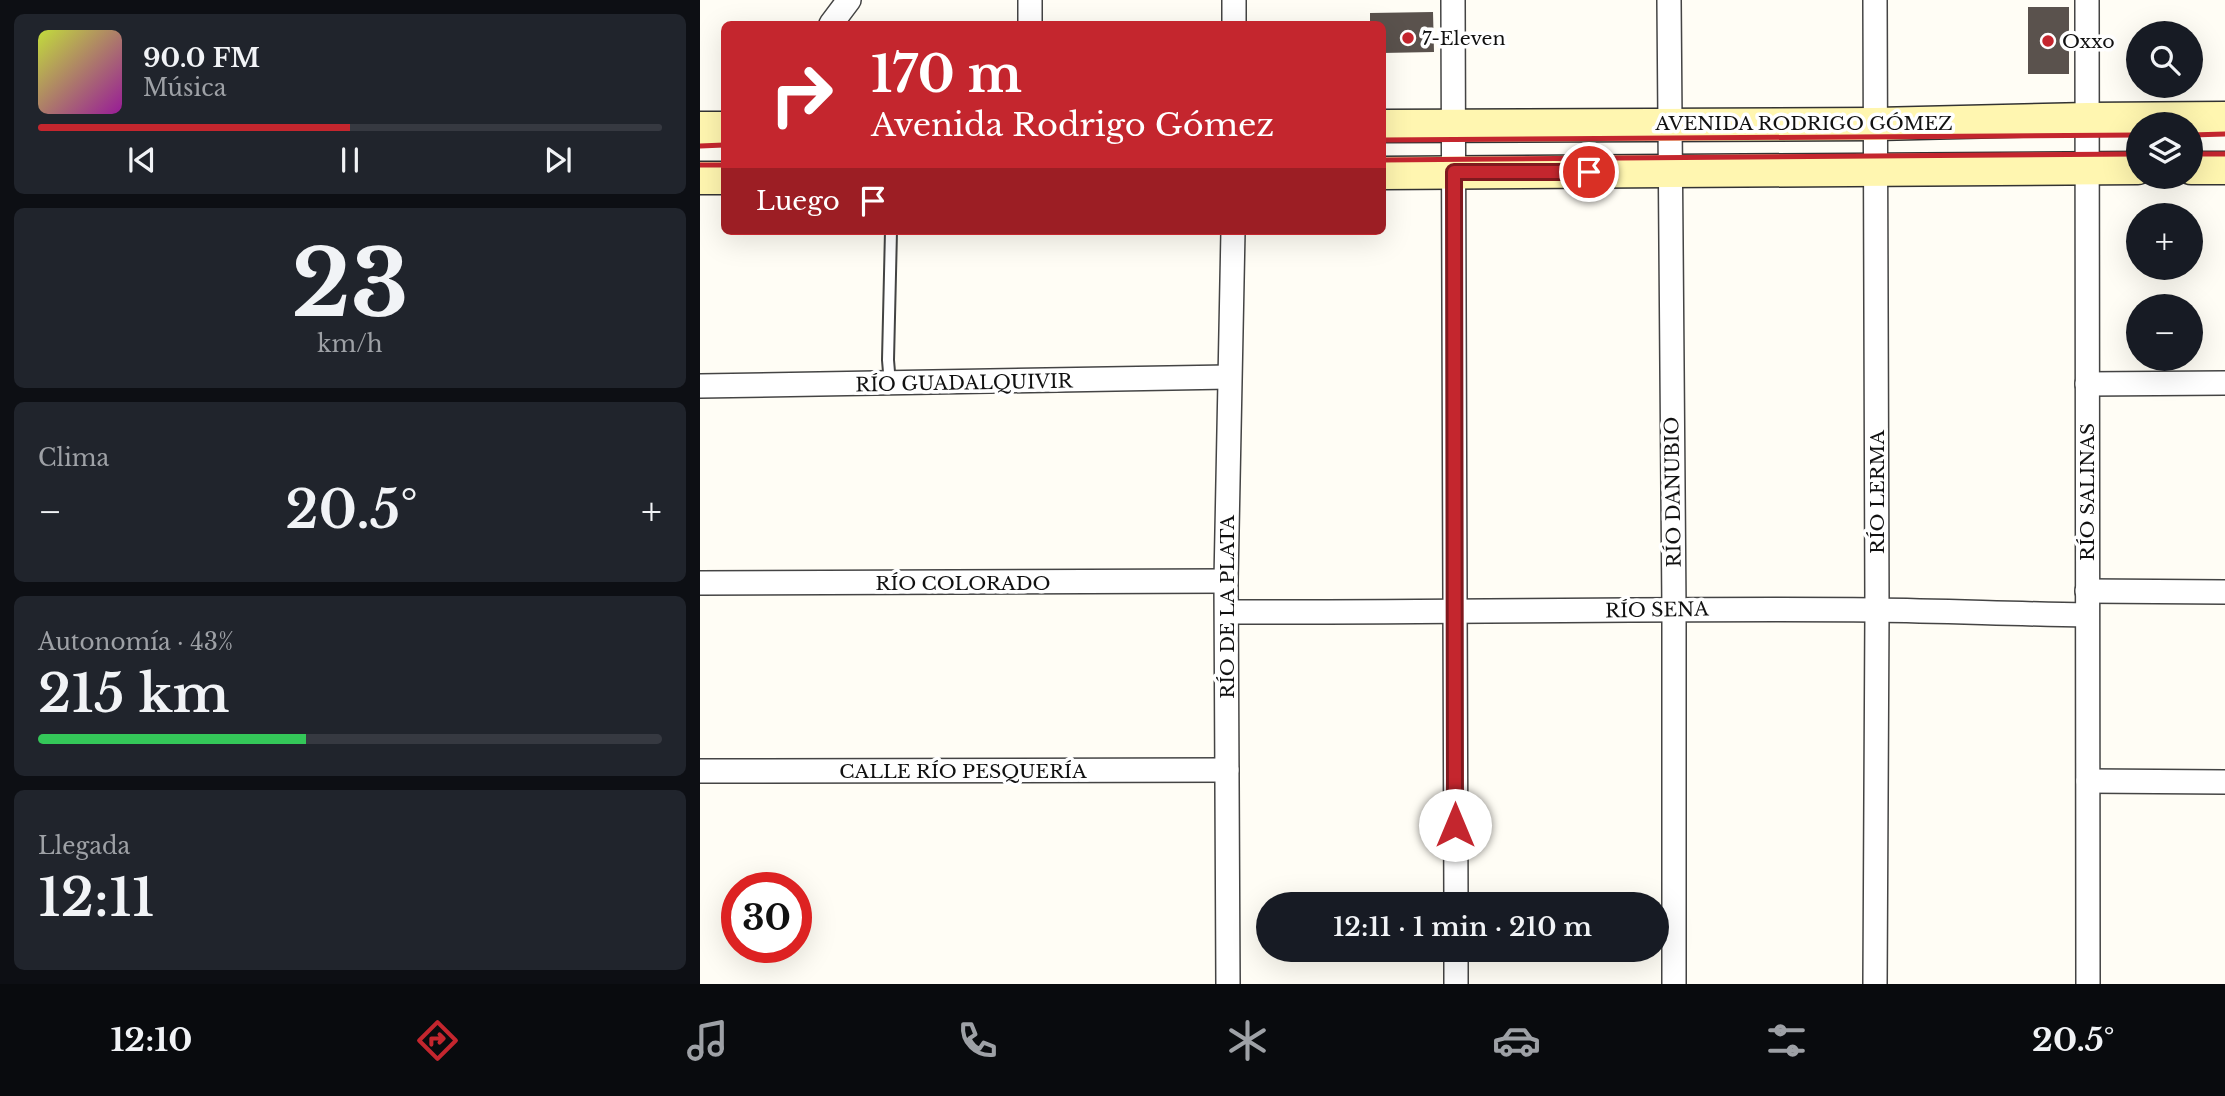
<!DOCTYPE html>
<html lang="es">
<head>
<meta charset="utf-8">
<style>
  :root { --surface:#171b24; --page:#20242c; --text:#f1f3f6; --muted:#9ea1a6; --line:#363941; --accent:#c4262e }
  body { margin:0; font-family:"Libre Baskerville",serif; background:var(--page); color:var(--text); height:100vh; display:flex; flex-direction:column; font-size:26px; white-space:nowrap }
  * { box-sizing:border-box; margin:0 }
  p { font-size:23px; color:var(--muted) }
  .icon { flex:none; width:38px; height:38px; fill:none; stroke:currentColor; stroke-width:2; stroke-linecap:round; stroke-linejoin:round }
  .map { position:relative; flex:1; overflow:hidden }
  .side { display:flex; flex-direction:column; gap:14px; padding:14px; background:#0d0f14; width:700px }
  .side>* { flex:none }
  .guide { position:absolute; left:21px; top:21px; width:665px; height:214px; border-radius:10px; box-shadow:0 7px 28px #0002; background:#c4262e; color:#fff; overflow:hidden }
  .controls { position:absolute; left:1426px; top:21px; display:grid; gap:14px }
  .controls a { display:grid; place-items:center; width:77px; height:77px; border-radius:50%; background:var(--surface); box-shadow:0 7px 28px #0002; font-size:35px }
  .speed { position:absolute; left:21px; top:872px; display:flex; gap:14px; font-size:35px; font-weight:700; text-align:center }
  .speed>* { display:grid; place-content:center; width:91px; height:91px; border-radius:50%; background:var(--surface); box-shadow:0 7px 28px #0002; line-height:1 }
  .speed .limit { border:10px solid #d22; background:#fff; color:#111 }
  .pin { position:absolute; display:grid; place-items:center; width:60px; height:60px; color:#fff; margin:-30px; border:4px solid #fff; border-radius:50%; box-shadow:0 2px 7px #0007 }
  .me { position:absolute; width:77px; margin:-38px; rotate:0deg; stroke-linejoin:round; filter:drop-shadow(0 0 5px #0008) }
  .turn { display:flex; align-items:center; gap:24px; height:147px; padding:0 35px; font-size:32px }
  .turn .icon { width:91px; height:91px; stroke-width:2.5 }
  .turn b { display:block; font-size:49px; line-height:60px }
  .then { display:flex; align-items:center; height:66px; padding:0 35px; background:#0003; gap:14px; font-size:26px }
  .big { font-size:52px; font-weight:600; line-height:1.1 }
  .side .widget { flex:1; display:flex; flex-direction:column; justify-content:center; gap:10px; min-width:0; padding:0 24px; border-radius:10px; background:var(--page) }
  .side .dial { align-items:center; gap:0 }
  .dial b { font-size:91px; line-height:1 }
  .song { display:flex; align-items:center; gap:21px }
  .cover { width:84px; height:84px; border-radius:10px; background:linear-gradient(135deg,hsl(70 70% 55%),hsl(300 70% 35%)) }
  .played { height:7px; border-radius:4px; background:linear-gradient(90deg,var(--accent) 50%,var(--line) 50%) }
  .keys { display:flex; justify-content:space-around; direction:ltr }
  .heat { display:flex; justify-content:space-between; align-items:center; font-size:38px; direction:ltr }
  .charge { height:10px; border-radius:5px; background:linear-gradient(90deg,#34c759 43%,var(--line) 0) }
  .trip { position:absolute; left:556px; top:892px; width:413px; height:70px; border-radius:35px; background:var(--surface); box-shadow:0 7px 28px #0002; font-weight:600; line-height:70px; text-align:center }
  .dock { display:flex; height:112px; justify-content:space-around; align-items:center; background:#090b0e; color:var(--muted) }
  .dock .icon { width:49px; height:49px }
  .dock .selected { color:var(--accent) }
  .dock b { font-size:32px; color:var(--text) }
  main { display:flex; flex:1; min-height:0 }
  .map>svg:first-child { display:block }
  .building { fill:#5a524d }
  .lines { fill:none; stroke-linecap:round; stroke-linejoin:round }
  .lane-casing { stroke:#444; stroke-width:14 }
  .street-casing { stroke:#444; stroke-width:26 }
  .secondary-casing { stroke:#333; stroke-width:35 }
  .lane { stroke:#fff; stroke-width:10 }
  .street { stroke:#fff; stroke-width:23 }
  .secondary { stroke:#fff6b0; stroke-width:32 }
  .rail { stroke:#c4262e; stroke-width:5 }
  .route-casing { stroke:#7f191e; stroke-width:18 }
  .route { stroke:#c4262e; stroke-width:12 }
  .poi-dot { fill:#c4262e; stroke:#fff; stroke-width:2.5 }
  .labels { text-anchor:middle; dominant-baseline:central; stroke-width:7; stroke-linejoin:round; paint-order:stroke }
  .poi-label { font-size:19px; fill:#111; stroke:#fff; text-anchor:start }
  .street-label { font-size:19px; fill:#111; stroke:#fff }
</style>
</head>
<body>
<main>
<section class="side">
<div class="widget">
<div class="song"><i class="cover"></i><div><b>90.0 FM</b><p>Música</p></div></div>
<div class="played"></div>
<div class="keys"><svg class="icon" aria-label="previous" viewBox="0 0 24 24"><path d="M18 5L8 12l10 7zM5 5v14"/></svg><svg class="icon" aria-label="pause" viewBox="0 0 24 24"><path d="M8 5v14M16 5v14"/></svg><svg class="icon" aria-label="next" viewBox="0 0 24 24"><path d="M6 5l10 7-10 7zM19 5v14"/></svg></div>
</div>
<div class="widget dial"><b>23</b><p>km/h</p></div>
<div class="widget"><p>Clima</p>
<div class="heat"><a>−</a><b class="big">20.5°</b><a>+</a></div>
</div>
<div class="widget"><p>Autonomía · 43%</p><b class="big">215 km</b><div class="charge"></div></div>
<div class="widget"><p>Llegada</p><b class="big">12:11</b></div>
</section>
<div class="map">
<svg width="1525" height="984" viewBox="0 0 1525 984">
  <rect width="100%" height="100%" fill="#fffdf5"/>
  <g class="building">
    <rect x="1328" y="7" width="41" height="67"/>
    <polygon points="733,12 734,52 682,53 682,24 670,24 670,13"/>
  </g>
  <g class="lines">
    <g class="lane-casing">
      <polyline id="lane" points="190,384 188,360 191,231"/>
    </g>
    <g class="street-casing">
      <g id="street">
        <polyline points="534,0 534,24"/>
        <polyline points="753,0 756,905"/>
        <polyline points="969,0 974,610 974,984"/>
        <polyline points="1387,0 1388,984"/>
        <polyline points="131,24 149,0"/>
        <polyline points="330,24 330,0"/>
        <polyline points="1387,384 1525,383"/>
        <polyline points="0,386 529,377"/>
        <polyline points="0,583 526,581"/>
        <polyline points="1387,591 1525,592"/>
        <path d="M 527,612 C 743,613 959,608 1175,610 C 1246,611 1317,614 1387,615"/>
        <polyline points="0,771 527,770"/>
        <polyline points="1388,781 1525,782"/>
        <polyline points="756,950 756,984"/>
        <polyline points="528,984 526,581 533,231"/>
        <polyline points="1175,984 1177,610 1175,0"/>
      </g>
    </g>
    <g class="secondary-casing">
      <g id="secondary">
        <polyline points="682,126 1176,124 1388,119 1525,118"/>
        <polyline points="0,128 24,128"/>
        <polyline points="1491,168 1525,168"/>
        <polyline points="682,173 1438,168"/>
        <polyline points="0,178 24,178"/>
      </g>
    </g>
    <use href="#lane" class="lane"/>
    <use href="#street" class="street"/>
    <use href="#secondary" class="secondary"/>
    <g class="rail">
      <polyline points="1491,135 1525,134"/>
      <polyline points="682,140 1438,135"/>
      <polyline points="0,146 24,145"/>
      <polyline points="1491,154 1525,154"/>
      <polyline points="682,160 1438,154"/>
      <polyline points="0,165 24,165"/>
    </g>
  </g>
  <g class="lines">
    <g class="route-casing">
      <polyline id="route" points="755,825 754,172 889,172"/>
    </g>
    <use href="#route" class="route"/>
  </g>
  <g class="poi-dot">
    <circle cx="708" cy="38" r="7"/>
    <circle cx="1348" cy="41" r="7"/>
  </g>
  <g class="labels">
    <g class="poi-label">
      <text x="722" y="38">7-Eleven</text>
      <text x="1362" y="41">Oxxo</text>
    </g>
    <g class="street-label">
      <text x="1104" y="123">AVENIDA RODRIGO GÓMEZ</text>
      <text transform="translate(264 383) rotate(-1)">RÍO GUADALQUIVIR</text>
      <text transform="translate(973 492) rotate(-91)">RÍO DANUBIO</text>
      <text transform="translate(1177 492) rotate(-90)">RÍO LERMA</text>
      <text transform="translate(1387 492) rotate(-90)">RÍO SALINAS</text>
      <text x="263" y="583">RÍO COLORADO</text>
      <text transform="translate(527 607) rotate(-90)">RÍO DE LA PLATA</text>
      <text transform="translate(957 610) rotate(-1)">RÍO SENA</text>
      <text x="263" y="771">CALLE RÍO PESQUERÍA</text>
    </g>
  </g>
</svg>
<div class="controls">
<a><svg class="icon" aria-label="search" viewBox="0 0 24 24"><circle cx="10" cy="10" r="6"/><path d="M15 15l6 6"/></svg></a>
<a><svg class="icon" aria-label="layers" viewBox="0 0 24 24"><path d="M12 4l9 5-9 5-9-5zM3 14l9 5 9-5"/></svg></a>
<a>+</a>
<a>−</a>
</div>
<div class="speed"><div class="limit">30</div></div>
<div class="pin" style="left:889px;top:172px;background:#d93025"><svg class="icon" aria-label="arrive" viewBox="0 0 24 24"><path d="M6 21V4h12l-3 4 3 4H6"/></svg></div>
<svg class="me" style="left:755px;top:825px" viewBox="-20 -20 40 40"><circle r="19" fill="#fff"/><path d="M0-13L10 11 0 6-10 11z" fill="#c4262e"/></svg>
<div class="trip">12:11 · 1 min · 210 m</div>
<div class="guide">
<div class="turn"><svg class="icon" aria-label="right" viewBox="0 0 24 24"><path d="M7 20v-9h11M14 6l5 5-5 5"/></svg><div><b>170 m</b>Avenida Rodrigo Gómez</div></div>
<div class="then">Luego<svg class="icon" aria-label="arrive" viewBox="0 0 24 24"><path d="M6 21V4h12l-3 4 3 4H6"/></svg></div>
</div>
</div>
</main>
<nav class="dock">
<b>12:10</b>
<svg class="icon selected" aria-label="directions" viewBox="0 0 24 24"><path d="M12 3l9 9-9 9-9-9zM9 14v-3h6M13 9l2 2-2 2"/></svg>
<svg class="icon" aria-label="music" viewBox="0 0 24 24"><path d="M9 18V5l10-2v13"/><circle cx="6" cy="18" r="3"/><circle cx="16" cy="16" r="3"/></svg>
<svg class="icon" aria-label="phone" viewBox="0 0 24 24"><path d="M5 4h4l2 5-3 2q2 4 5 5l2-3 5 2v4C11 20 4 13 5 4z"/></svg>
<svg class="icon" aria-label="climate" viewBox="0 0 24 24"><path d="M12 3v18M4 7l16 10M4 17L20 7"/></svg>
<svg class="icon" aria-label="car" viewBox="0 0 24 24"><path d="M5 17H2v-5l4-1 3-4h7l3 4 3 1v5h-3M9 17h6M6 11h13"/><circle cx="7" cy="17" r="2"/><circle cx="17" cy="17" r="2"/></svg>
<svg class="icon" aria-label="filters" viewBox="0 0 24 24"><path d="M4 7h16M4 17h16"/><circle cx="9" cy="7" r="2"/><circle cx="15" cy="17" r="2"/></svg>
<b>20.5°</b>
</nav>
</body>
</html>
